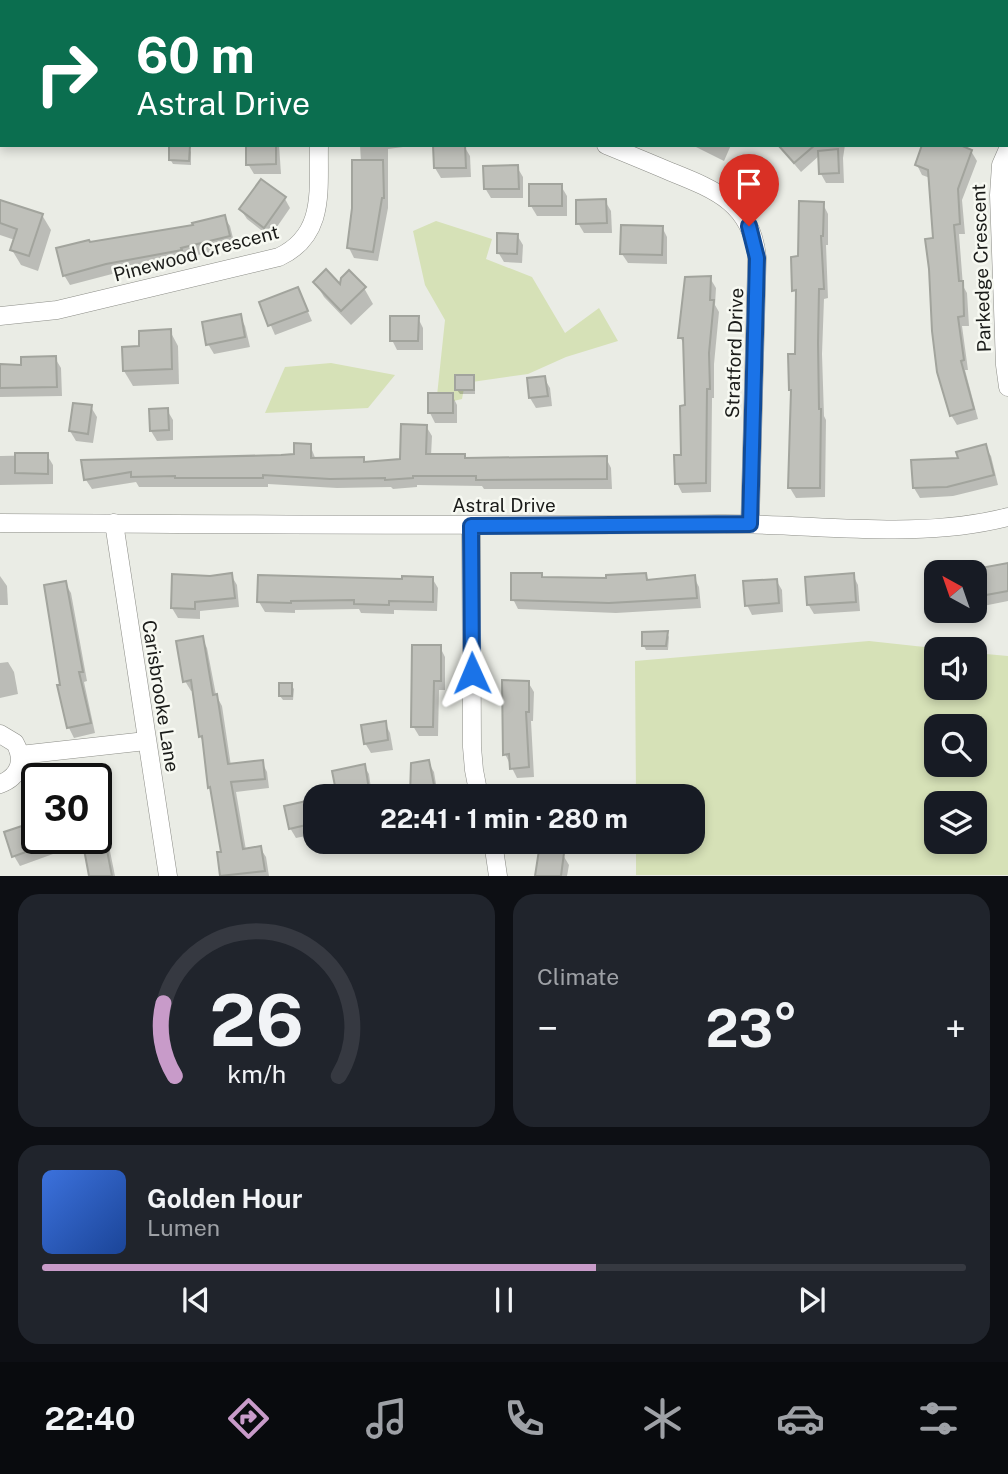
<!DOCTYPE html>
<html lang="en">
<head>
<meta charset="utf-8">
<style>
  :root { --surface:#171b24; --page:#20242c; --text:#f1f3f6; --muted:#9ea1a6; --line:#363941; --accent:#c89bc9 }
  body { margin:0; font-family:"Public Sans",sans-serif; background:var(--page); color:var(--text); height:100vh; display:flex; flex-direction:column; font-size:26px; white-space:nowrap }
  * { box-sizing:border-box; margin:0 }
  p { font-size:23px; color:var(--muted) }
  .icon { flex:none; width:38px; height:38px; fill:none; stroke:currentColor; stroke-width:2; stroke-linecap:round; stroke-linejoin:round }
  .map { position:relative; height:876px; overflow:hidden }
  .panel { display:flex; flex-direction:column; gap:18px; padding:18px; background:#0d0f14; flex:1 }
  .panel>* { flex:none }
  .banner { position:absolute; left:0px; top:0px; width:1008px; height:147px; box-shadow:0 4px 10px #0003; background:#0b6e4f; color:#fff; overflow:hidden }
  .needle { width:46px; rotate:320deg }
  .fabs { position:absolute; left:924px; top:560px; display:grid; gap:14px }
  .fabs a { display:grid; place-items:center; width:63px; height:63px; border-radius:14px; background:var(--surface); box-shadow:0 4px 10px #0003; font-size:35px }
  .speed { position:absolute; left:21px; top:763px; display:flex; gap:14px; font-size:35px; font-weight:700; text-align:center }
  .speed>* { display:grid; place-content:center; width:91px; height:91px; border-radius:50%; background:var(--surface); box-shadow:0 4px 10px #0003; line-height:1 }
  .speed .limit { border:4px solid #111; border-radius:10px; background:#fff; color:#111 }
  .pin { position:absolute; display:grid; place-items:center; width:60px; height:60px; color:#fff; margin:-72px -30px; border-radius:50% 50% 50% 0; rotate:-45deg; box-shadow:0 0 7px #0007 }
  .pin .icon { rotate:45deg }
  .me { position:absolute; width:77px; margin:-38px; rotate:359deg; stroke-linejoin:round; filter:drop-shadow(0 0 5px #0008) }
  .turn { display:flex; align-items:center; gap:24px; height:147px; padding:0 21px; font-size:32px }
  .turn .icon { width:91px; height:91px; stroke-width:2.5 }
  .turn b { display:block; font-size:49px; line-height:60px }
  .big { font-size:52px; font-weight:700; line-height:1.1 }
  .panel .card { flex:1; display:flex; flex-direction:column; justify-content:center; gap:10px; min-width:0; padding:0 24px; border-radius:21px; background:var(--page) }
  .panel .dial { align-items:center; gap:0 }
  .dial svg { height:182px; overflow:visible; fill:none; stroke:var(--line); stroke-width:7; stroke-linecap:round; text-anchor:middle }
  .dial text { fill:var(--text); stroke:none }
  .song { display:flex; align-items:center; gap:21px }
  .cover { width:84px; height:84px; border-radius:10px; background:linear-gradient(135deg,hsl(220 70% 55%),hsl(220 70% 35%)) }
  .played { height:7px; border-radius:4px; background:linear-gradient(90deg,var(--accent) 60%,var(--line) 60%) }
  .keys { display:flex; justify-content:space-around; direction:ltr }
  .heat { display:flex; justify-content:space-between; align-items:center; font-size:38px; direction:ltr }
  .panel .tiles { flex:1; display:grid; gap:18px; grid-template-columns:1fr 1fr }
  .card:last-child { grid-column:span 2 }
  .trip { position:absolute; left:303px; top:784px; width:402px; height:70px; border-radius:21px; background:var(--surface); box-shadow:0 4px 10px #0003; font-weight:700; line-height:70px; text-align:center }
  .tab-bar { display:flex; height:112px; justify-content:space-around; align-items:center; background:#090b0e; color:var(--muted) }
  .tab-bar .icon { width:49px; height:49px }
  .tab-bar .current { color:var(--accent) }
  .tab-bar b { font-size:32px; color:var(--text) }
  .map>svg:first-child { display:block }
  .green { fill:#d6e1b7; fill-rule:evenodd }
  .shadow { fill:#0003 }
  .building { fill:#bfc0ba; stroke:#a2a49d; stroke-width:2 }
  .lines { fill:none; stroke-linecap:round; stroke-linejoin:round }
  .minor-casing { stroke:#8c8d87; stroke-width:19 }
  .minor { stroke:#fff; stroke-width:18 }
  .route-casing { stroke:#114b97; stroke-width:18 }
  .route { stroke:#1a73e8; stroke-width:12 }
  .labels { text-anchor:middle; dominant-baseline:central; stroke-width:5; stroke-linejoin:round; paint-order:stroke }
  .street-label { font-size:19px; fill:#1a1b19; stroke:#f7f9f2 }
</style>
</head>
<body>
<div class="map">
<svg width="1008" height="876" viewBox="0 0 1008 876">
  <rect width="100%" height="100%" fill="#eaece5"/>
  <g class="green">
    <polygon points="436,221 492,239 486,259 532,277 565,333 599,308 618,341 566,357 528,374 465,383 462,399 436,405 445,320 425,285 413,231"/>
    <polygon points="331,363 395,375 368,408 265,413 285,367"/>
    <path d="M 869,641 L 943,649 L 936,649 L 936,688 L 975,688 L 975,653 L 1008,656 L 1008,875 L 636,875 L 636,842 L 693,842 L 693,796 L 636,796 L 635,661 ZM 975,726 L 975,765 L 936,765 L 936,726 ZM 975,803 L 975,842 L 936,842 L 936,803 Z"/>
  </g>
  <g class="shadow">
    <polygon points="351,0 410,0 411,2 352,2"/>
    <rect x="0" y="52" width="2" height="38"/>
    <polygon points="1006,67 1008,67 1008,92 1006,87"/>
    <polygon points="248,145 279,145 281,174 254,174 248,164"/>
    <polygon points="360,145 418,145 388,149 388,208 378,261 354,258 349,248 361,162"/>
    <polygon points="692,145 731,145 724,161"/>
    <polygon points="778,145 845,145 843,158 844,183 826,183 821,174 820,155 801,172"/>
    <polygon points="464,146 470,156 471,177 441,178 435,168"/>
    <polygon points="189,148 191,152 191,165 173,164 170,159"/>
    <polygon points="971,151 977,161 962,200 965,234 959,234 963,286 967,293 969,326 962,326 968,370 965,370 978,419 957,425 951,415 930,178 922,175 917,165"/>
    <polygon points="517,167 523,177 523,198 491,198 485,188"/>
    <polygon points="561,186 567,196 567,216 537,216 531,206"/>
    <polygon points="285,199 290,208 270,237 247,219 241,210"/>
    <polygon points="0,201 42,215 51,230 38,271 21,265 12,250 15,240 0,235"/>
    <polygon points="605,201 611,211 612,233 584,233 578,223"/>
    <polygon points="823,204 828,214 828,245 826,245 828,298 824,299 822,354 824,416 826,420 825,497 796,498 790,488 793,393 791,390 797,356 798,296 794,290 799,258"/>
    <polygon points="224,217 230,226 235,246 186,258 186,260 112,274 70,285 64,275 89,244 195,226"/>
    <polygon points="662,227 667,237 667,264 628,263 622,254"/>
    <polygon points="517,235 523,245 522,263 504,262 498,252"/>
    <polygon points="710,278 716,288 715,305 719,312 714,364 714,398 712,398 711,492 682,493 677,483 682,457 687,407 685,346 680,337"/>
    <polygon points="315,282 342,288 364,288 373,304 351,325 324,297"/>
    <polygon points="298,289 312,321 275,335 261,303"/>
    <polygon points="240,316 245,326 250,347 214,354 208,344"/>
    <polygon points="418,318 423,328 423,350 397,350 392,340"/>
    <polygon points="170,331 178,346 179,384 133,386 124,371 141,348"/>
    <polygon points="55,358 61,368 62,396 0,397 0,366 23,366"/>
    <polygon points="473,377 475,381 475,394 460,394 457,390"/>
    <polygon points="544,378 550,388 552,406 536,408 530,398 529,380"/>
    <polygon points="452,395 457,405 457,423 435,423 430,413"/>
    <polygon points="91,407 97,417 93,443 76,441 70,431"/>
    <polygon points="167,410 173,420 173,440 157,441 151,431"/>
    <polygon points="426,426 432,436 431,456 464,456 466,459 606,458 611,468 612,489 484,489 482,486 417,485 417,487 393,489 391,487 337,488 268,484 268,487 139,487 136,482 92,489 86,480 83,462 295,456 310,445 316,460 363,459 365,464 402,461"/>
    <polygon points="985,447 991,456 998,485 953,496 920,498 914,488"/>
    <polygon points="47,455 53,465 53,484 0,485 0,456"/>
    <polygon points="1008,565 1008,601 978,607 975,601 975,572 968,572"/>
    <polygon points="231,575 237,585 239,607 200,611 200,619 178,618 172,608 210,578"/>
    <polygon points="541,575 543,579 608,580 645,575 649,581 694,577 699,587 701,608 616,613 518,609 513,599"/>
    <polygon points="853,575 858,585 860,611 814,614 808,604"/>
    <polygon points="0,576 7,586 8,605 0,605"/>
    <polygon points="432,578 438,588 437,611 394,610 394,614 361,613 359,609 295,610 295,613 265,612 259,602"/>
    <polygon points="776,580 782,590 783,612 752,615 747,605"/>
    <polygon points="65,583 71,593 87,681 84,682 95,733 74,738 69,728 59,687 62,687"/>
    <polygon points="667,633 669,637 668,650 646,650 644,646"/>
    <polygon points="202,638 207,648 216,695 222,706 231,766 262,762 267,772 269,788 236,792 246,850 260,848 266,857 269,876 222,876 223,853 204,743 200,736 194,690 191,691 185,681"/>
    <polygon points="440,647 445,657 445,690 439,690 438,736 419,736 413,726"/>
    <polygon points="8,662 14,672 18,694 0,698 0,663"/>
    <polygon points="528,682 534,692 533,721 531,721 534,777 517,778 505,754"/>
    <polygon points="280,685 291,685 294,689 293,700 283,700 280,696"/>
    <polygon points="385,723 390,733 393,750 371,753 365,743"/>
    <polygon points="428,762 434,772 438,796 412,796 413,765"/>
    <polygon points="364,766 369,774 372,796 341,796 337,790"/>
    <polygon points="99,793 105,803 111,835 107,836 115,876 91,876 91,838 96,838 96,794"/>
    <polygon points="311,802 315,810 315,834 296,838 290,828"/>
    <polygon points="37,838 49,838 53,854 20,866 14,856"/>
    <polygon points="563,855 569,865 567,876 537,876"/>
  </g>
  <g class="building">
    <polygon points="169,145 190,146 189,161 169,160"/>
    <polygon points="246,145 276,145 276,164 246,165"/>
    <polygon points="433,145 465,145 466,168 434,168"/>
    <polygon points="778,145 815,145 794,163"/>
    <polygon points="922,145 960,145 972,150 958,189 960,224 954,225 959,281 963,281 964,316 958,317 964,360 961,361 974,409 950,416 937,372 932,331 929,269 925,239 933,238 928,170 915,165"/>
    <polygon points="838,149 839,173 819,174 818,151"/>
    <polygon points="352,160 383,160 384,198 382,198 373,252 347,248 352,208"/>
    <polygon points="518,165 519,189 484,189 483,166"/>
    <polygon points="261,179 286,197 264,228 239,209"/>
    <rect x="529" y="184" width="33" height="22"/>
    <polygon points="606,199 607,223 576,224 576,200"/>
    <polygon points="0,200 43,214 29,256 10,250 17,229 0,223"/>
    <polygon points="799,201 824,202 823,236 821,236 824,289 819,289 818,343 819,409 821,409 820,488 788,488 791,390 789,390 788,354 795,354 796,290 792,291 791,257 798,256"/>
    <polygon points="225,215 230,236 181,248 182,250 106,264 63,276 56,248 89,240 90,242 193,225 192,223"/>
    <polygon points="621,225 663,226 662,255 620,254"/>
    <polygon points="497,233 518,234 517,254 497,253"/>
    <polygon points="326,269 340,284 341,278 349,270 366,287 341,311 313,282"/>
    <polygon points="711,276 710,300 714,300 709,353 710,389 707,389 706,483 675,484 674,455 681,455 680,406 685,405 683,338 678,338 685,277"/>
    <polygon points="298,287 308,311 268,326 259,302"/>
    <polygon points="241,314 245,337 206,345 202,322"/>
    <polygon points="390,316 419,316 418,341 390,341"/>
    <polygon points="171,329 172,369 123,371 122,347 139,346 139,331"/>
    <polygon points="56,356 57,387 0,388 0,364 21,365 21,357"/>
    <rect x="455" y="375" width="19" height="15"/>
    <polygon points="545,376 548,396 529,398 527,378"/>
    <rect x="428" y="393" width="25" height="20"/>
    <polygon points="73,403 92,405 88,434 69,431"/>
    <polygon points="168,408 169,430 150,431 149,409"/>
    <polygon points="401,424 427,425 426,454 465,454 465,458 607,456 607,479 476,480 476,476 413,476 413,478 385,480 385,478 330,479 263,475 263,478 175,478 175,476 131,477 131,472 84,480 81,460 281,455 294,454 294,443 311,444 311,458 364,457 364,462 400,459"/>
    <polygon points="986,444 994,475 947,487 913,488 911,460 958,458 956,452"/>
    <polygon points="15,453 48,453 48,474 15,473"/>
    <polygon points="1008,563 1008,591 975,597 975,569"/>
    <polygon points="232,573 235,598 195,602 195,609 171,608 172,574 210,576"/>
    <polygon points="511,573 542,573 542,577 606,578 606,575 646,573 647,580 695,575 697,598 609,603 511,600"/>
    <polygon points="854,573 856,602 807,605 805,577"/>
    <polygon points="258,575 402,579 402,576 433,577 433,602 389,601 389,605 354,604 354,600 291,601 291,603 257,602"/>
    <polygon points="777,579 779,603 745,606 743,581"/>
    <polygon points="66,581 83,672 79,672 91,723 67,728 57,685 60,685 44,585"/>
    <polygon points="668,631 666,646 642,646 642,632"/>
    <polygon points="203,636 213,695 217,694 228,764 263,760 265,779 231,782 243,849 261,846 265,871 220,876 217,852 221,852 210,787 208,788 202,736 199,737 191,680 183,682 176,641"/>
    <polygon points="412,645 441,645 441,681 434,681 433,727 411,727"/>
    <polygon points="502,680 529,681 529,712 526,712 529,767 510,769 509,754 503,755"/>
    <rect x="279" y="683" width="13" height="13"/>
    <polygon points="386,721 388,740 364,744 361,725"/>
    <polygon points="429,760 436,795 410,796 411,763"/>
    <polygon points="365,764 370,796 352,796 351,788 336,791 332,771"/>
    <polygon points="311,800 315,823 289,829 284,806"/>
    <polygon points="37,821 37,848 12,857 4,832"/>
    <polygon points="105,840 112,876 89,876 83,844"/>
    <polygon points="539,850 564,853 561,876 535,876"/>
  </g>
  <g class="lines">
    <g class="minor-casing">
      <g id="minor">
        <polyline points="322,0 322,2"/>
        <polyline points="0,3 2,3"/>
        <path d="M 606,145 C 628,154 650,163 671,172 C 716,190 752,204 757,258 L 750,524"/>
        <polyline points="1008,149 1001,165 999,195 1005,365 1008,387"/>
        <path d="M 0,316 L 57,310 L 279,257 C 326,235 318,190 319,145"/>
        <path d="M 0,523 C 240,524 479,526 719,524 C 814,523 914,541 1008,517"/>
        <polyline points="114,523 168,876"/>
        <polyline points="471,526 472,747 474,770 479,796"/>
        <path d="M 0,734 L 15,743 C 25,761 19,777 0,784"/>
        <polyline points="20,755 146,741"/>
        <polyline points="493,842 498,876"/>
      </g>
    </g>
    <use href="#minor" class="minor"/>
  </g>
  <g class="lines">
    <g class="route-casing">
      <polyline id="route" points="472,673 471,526 750,524 757,258 749,226"/>
    </g>
    <use href="#route" class="route"/>
  </g>
  <g class="labels">
    <g class="street-label">
      <text transform="translate(196 253) rotate(-15)">Pinewood Crescent</text>
      <text transform="translate(981 268) rotate(-92)">Parkedge Crescent</text>
      <text transform="translate(734 353) rotate(-88)">Stratford Drive</text>
      <text x="504" y="505">Astral Drive</text>
      <text transform="translate(161 696) rotate(81)">Carisbrooke Lane</text>
    </g>
  </g>
</svg>
<div class="fabs">
<a><svg class="needle" viewBox="-14 -14 28 28"><path d="M0-13l5 13h-10z" fill="#e53935"/><path d="M0 13l5-13h-10z" fill="#9ea1a6"/></svg></a>
<a><svg class="icon" aria-label="sound" viewBox="0 0 24 24"><path d="M4 9h4l5-4v14l-5-4H4zM17 9q2 3 0 6"/></svg></a>
<a><svg class="icon" aria-label="search" viewBox="0 0 24 24"><circle cx="10" cy="10" r="6"/><path d="M15 15l6 6"/></svg></a>
<a><svg class="icon" aria-label="layers" viewBox="0 0 24 24"><path d="M12 4l9 5-9 5-9-5zM3 14l9 5 9-5"/></svg></a>
</div>
<div class="speed"><div class="limit">30</div></div>
<div class="pin" style="left:749px;top:226px;background:#d93025"><svg class="icon" aria-label="arrive" viewBox="0 0 24 24"><path d="M6 21V4h12l-3 4 3 4H6"/></svg></div>
<svg class="me" style="left:472px;top:673px" viewBox="-20 -20 40 40"><path d="M0-17L14 15 0 8-14 15z" fill="#1a73e8" stroke="#fff" stroke-width="4"/></svg>
<div class="trip">22:41 · 1 min · 280 m</div>
<div class="banner">
<div class="turn"><svg class="icon" aria-label="right" viewBox="0 0 24 24"><path d="M7 20v-9h11M14 6l5 5-5 5"/></svg><div><b>60 m</b>Astral Drive</div></div>
</div>
</div>
<section class="panel">
<div class="tiles">
<div class="card dial"><svg viewBox="0 0 100 80">
<path d="M14 69A42 42 0 1 1 86 69"/>
<path d="M14 69A42 42 0 0 1 9 37" stroke="#c89bc9"/>
<text x="50" y="56" font-size="32" font-weight="700">26</text>
<text x="50" y="72" font-size="11">km/h</text>
</svg></div>
<div class="card"><p>Climate</p>
<div class="heat"><a>−</a><b class="big">23°</b><a>+</a></div>
</div>
<div class="card">
<div class="song"><i class="cover"></i><div><b>Golden Hour</b><p>Lumen</p></div></div>
<div class="played"></div>
<div class="keys"><svg class="icon" aria-label="previous" viewBox="0 0 24 24"><path d="M18 5L8 12l10 7zM5 5v14"/></svg><svg class="icon" aria-label="pause" viewBox="0 0 24 24"><path d="M8 5v14M16 5v14"/></svg><svg class="icon" aria-label="next" viewBox="0 0 24 24"><path d="M6 5l10 7-10 7zM19 5v14"/></svg></div>
</div>
</div>
</section>
<nav class="tab-bar">
<b>22:40</b>
<svg class="icon current" aria-label="directions" viewBox="0 0 24 24"><path d="M12 3l9 9-9 9-9-9zM9 14v-3h6M13 9l2 2-2 2"/></svg>
<svg class="icon" aria-label="music" viewBox="0 0 24 24"><path d="M9 18V5l10-2v13"/><circle cx="6" cy="18" r="3"/><circle cx="16" cy="16" r="3"/></svg>
<svg class="icon" aria-label="phone" viewBox="0 0 24 24"><path d="M5 4h4l2 5-3 2q2 4 5 5l2-3 5 2v4C11 20 4 13 5 4z"/></svg>
<svg class="icon" aria-label="climate" viewBox="0 0 24 24"><path d="M12 3v18M4 7l16 10M4 17L20 7"/></svg>
<svg class="icon" aria-label="car" viewBox="0 0 24 24"><path d="M5 17H2v-5l4-1 3-4h7l3 4 3 1v5h-3M9 17h6M6 11h13"/><circle cx="7" cy="17" r="2"/><circle cx="17" cy="17" r="2"/></svg>
<svg class="icon" aria-label="filters" viewBox="0 0 24 24"><path d="M4 7h16M4 17h16"/><circle cx="9" cy="7" r="2"/><circle cx="15" cy="17" r="2"/></svg>
</nav>
</body>
</html>
